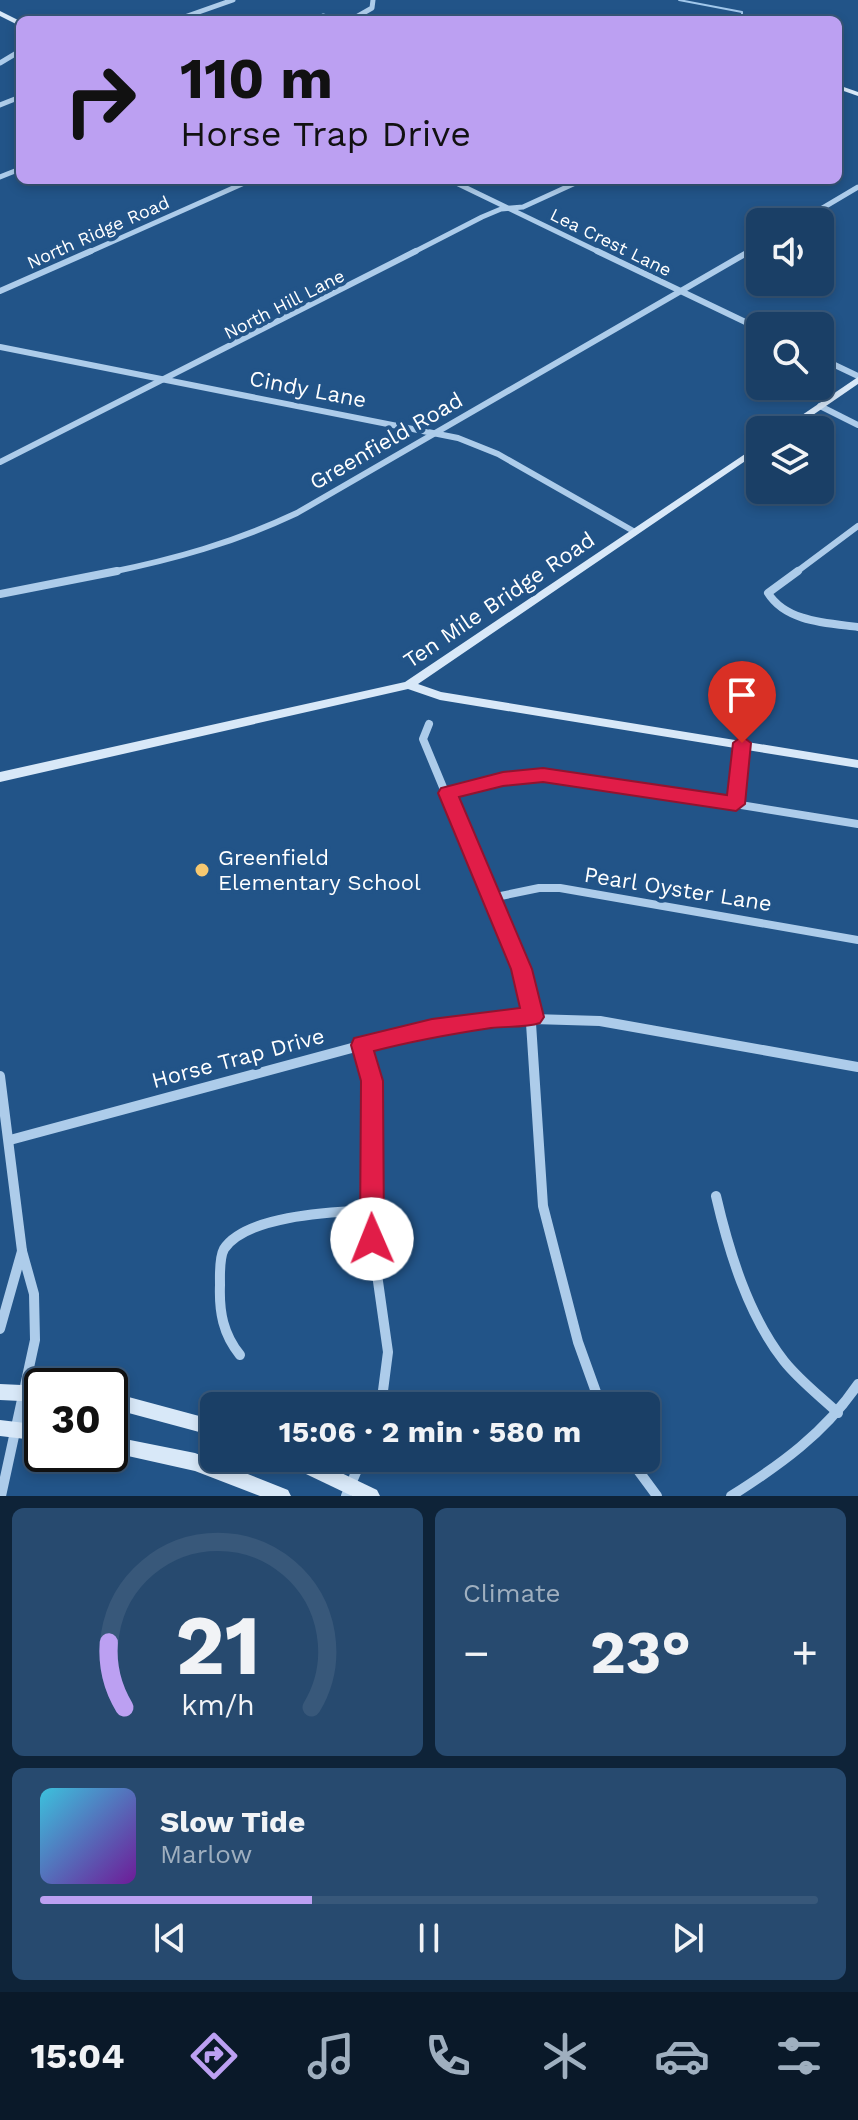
<!DOCTYPE html>
<html lang="en">
<head>
<meta charset="utf-8">
<style>
  :root { --surface:#1a3f66; --page:#274a6f; --text:#f1f3f6; --muted:#9fafbf; --line:#38587a; --accent:#bca0f2 }
  body { margin:0; font-family:"Work Sans",sans-serif; background:var(--page); color:var(--text); height:100vh; display:flex; flex-direction:column; font-size:30px; white-space:nowrap }
  * { box-sizing:border-box; margin:0 }
  p { font-size:26px; color:var(--muted) }
  .icon { flex:none; width:44px; height:44px; fill:none; stroke:currentColor; stroke-width:2; stroke-linecap:round; stroke-linejoin:round }
  .map { position:relative; height:1496px; overflow:hidden }
  .panel { display:flex; flex-direction:column; gap:12px; padding:12px; background:#0e2338; flex:1 }
  .panel>* { flex:none }
  .banner { position:absolute; left:16px; top:16px; width:826px; height:168px; border-radius:12px; box-shadow:0 4px 12px #0003,0 0 0 2px var(--line); background:#bca0f2; color:#111; overflow:hidden }
  .tools { position:absolute; left:746px; top:208px; display:grid; gap:16px }
  .tools a { display:grid; place-items:center; width:88px; height:88px; border-radius:12px; background:var(--surface); box-shadow:0 4px 12px #0003,0 0 0 2px var(--line); font-size:40px }
  .speed { position:absolute; left:24px; top:1368px; display:flex; gap:16px; font-size:40px; font-weight:700; text-align:center }
  .speed>* { display:grid; place-content:center; width:104px; height:104px; border-radius:50%; background:var(--surface); box-shadow:0 4px 12px #0003,0 0 0 2px var(--line); line-height:1 }
  .speed .limit { border:4px solid #111; border-radius:12px; background:#fff; color:#111 }
  .pin { position:absolute; display:grid; place-items:center; width:68px; height:68px; color:#fff; margin:-82px -34px; border-radius:50% 50% 50% 0; rotate:-45deg; box-shadow:0 0 8px #0007 }
  .pin .icon { rotate:45deg }
  .me { position:absolute; width:88px; margin:-44px; rotate:359deg; stroke-linejoin:round; filter:drop-shadow(0 0 6px #0008) }
  .turn { display:flex; align-items:center; gap:28px; height:168px; padding:0 32px; font-size:36px }
  .turn .icon { width:104px; height:104px; stroke-width:2.5 }
  .turn b { display:block; font-size:56px; line-height:68px }
  .big { font-size:60px; font-weight:700; line-height:1.1 }
  .panel .card { flex:1; display:flex; flex-direction:column; justify-content:center; gap:12px; min-width:0; padding:0 28px; border-radius:12px; background:var(--page) }
  .panel .dial { align-items:center; gap:0 }
  .dial svg { height:208px; overflow:visible; fill:none; stroke:var(--line); stroke-width:7; stroke-linecap:round; text-anchor:middle }
  .dial text { fill:var(--text); stroke:none }
  .song { display:flex; align-items:center; gap:24px }
  .cover { width:96px; height:96px; border-radius:12px; background:linear-gradient(135deg,hsl(190 70% 55%),hsl(280 70% 35%)) }
  .played { height:8px; border-radius:4px; background:linear-gradient(90deg,var(--accent) 35%,var(--line) 35%) }
  .keys { display:flex; justify-content:space-around; direction:ltr }
  .heat { display:flex; justify-content:space-between; align-items:center; font-size:44px; direction:ltr }
  .panel .tiles { flex:1; display:grid; gap:12px; grid-template-columns:1fr 1fr }
  .card:last-child { grid-column:span 2 }
  .trip { position:absolute; left:200px; top:1392px; width:460px; height:80px; border-radius:12px; background:var(--surface); box-shadow:0 4px 12px #0003,0 0 0 2px var(--line); font-weight:700; line-height:80px; text-align:center }
  .tabs { display:flex; height:128px; justify-content:space-around; align-items:center; background:#0a1929; color:var(--muted) }
  .tabs .icon { width:56px; height:56px }
  .tabs .current { color:var(--accent) }
  .tabs b { font-size:36px; color:var(--text) }
  .map>svg:first-child { display:block }
  .lines { fill:none; stroke-linecap:round; stroke-linejoin:round }
  .stream { stroke:#a1c7eb; stroke-width:2 }
  .street-far3 { stroke:#adccea; stroke-width:5 }
  .street-far2 { stroke:#adccea; stroke-width:6 }
  .street-far1 { stroke:#adccea; stroke-width:8 }
  .street { stroke:#adccea; stroke-width:10 }
  .secondary { fill:#d8e8f8; fill-rule:evenodd }
  .route { fill:#e11d48; stroke:#92132f; stroke-width:2 }
  .poi-dot { fill:#f6c870; stroke:#225488; stroke-width:3 }
  .labels { text-anchor:middle; dominant-baseline:central; stroke-width:8; stroke-linejoin:round; paint-order:stroke }
  .far-street-label { font-size:18px; fill:#fff; stroke:#225488 }
  .street-label { font-size:22px; fill:#fff; stroke:#225488 }
  .poi-label { font-size:22px; fill:#fff; stroke:#225488; text-anchor:start }
</style>
</head>
<body>
<div class="map">
<svg width="858" height="1496" viewBox="0 0 858 1496">
  <rect width="100%" height="100%" fill="#225488"/>
  <g class="lines">
    <polyline class="stream" points="679,0 742,12 742,20"/>
    <g class="street-far3">
      <polyline points="323,16 337,20"/>
      <polyline points="176,20 233,0"/>
      <polyline points="351,20 372,8 373,0"/>
      <polyline points="0,63 20,51"/>
      <polyline points="0,105 20,97"/>
      <polyline points="0,177 20,169"/>
      <polyline points="450,180 601,253"/>
      <polyline points="799,222 858,187"/>
      <polyline points="87,253 251,180"/>
      <polyline points="412,253 482,217 501,209 523,207 582,180"/>
      <polyline points="747,253 760,245"/>
    </g>
    <g class="street-far2">
      <polyline points="597,251 760,329"/>
      <polyline points="0,291 91,251"/>
      <polyline points="0,347 458,438 498,454 635,532"/>
      <polyline points="820,358 858,376"/>
      <polyline points="820,406 858,425"/>
      <polyline points="0,462 416,251"/>
      <path d="M 107,573 C 175,559 233,543 297,513 L 750,251"/>
      <polyline points="795,573 858,526"/>
    </g>
    <g class="street-far1">
      <path d="M 798,571 L 768,593 C 786,622 827,623 858,627"/>
      <polyline points="0,594 117,571"/>
      <polyline points="429,724 423,739 523,980"/>
      <polyline points="447,793 503,779 561,776 858,824"/>
      <polyline points="736,804 742,743"/>
      <polyline points="491,898 539,888 560,888 858,940"/>
    </g>
    <g class="street">
      <polyline points="523,978 529,993 543,1206 578,1342 601,1406"/>
      <polyline points="362,1045 372,1081 372,1239 388,1352 381,1406"/>
      <polyline points="0,1076 22,1251 34,1294 35,1340 1,1496"/>
      <polyline points="10,1140 400,1035 498,1018 600,1021 858,1067"/>
      <path d="M 716,1196 C 729,1252 748,1315 784,1361 C 800,1381 820,1396 838,1413"/>
      <polyline points="0,1329 22,1251"/>
      <path d="M 240,1355 C 223,1334 219,1312 220,1285 C 220,1275 219,1258 224,1249 C 246,1215 334,1212 371,1210"/>
      <polyline points="629,1458 657,1496"/>
      <polyline points="346,1496 362,1458"/>
      <path d="M 731,1496 C 780,1465 825,1433 858,1384"/>
    </g>
    <g class="secondary">
      <polygon points="0,11 20,21 20,26 0,16"/>
      <polygon points="838,85 858,92 858,96 838,89"/>
      <polygon points="858,377 858,384 791,430 780,430"/>
      <polygon points="760,444 760,451 418,684 441,692 858,760 858,768 440,700 408,689 0,782 0,772 405,682"/>
      <polygon points="0,1384 43,1386 42,1402 0,1400"/>
      <polygon points="110,1392 214,1420 214,1436 110,1408"/>
      <polygon points="0,1420 42,1425 42,1441 0,1436"/>
      <polygon points="110,1436 195,1453 288,1490 291,1496 260,1496 195,1471 110,1452"/>
      <polygon points="282,1458 310,1458 377,1490 380,1496 352,1496 285,1464"/>
    </g>
  </g>
  <path class="route" d="M 742,736 L 751,743 L 745,804 L 736,811 L 543,782 L 503,786 L 459,797 L 532,969 L 544,1017 L 540,1023 C 525,1028 507,1026 491,1028 C 451,1034 413,1041 374,1051 L 383,1081 L 384,1239 L 380,1247 L 372,1250 L 363,1247 L 360,1239 L 361,1081 L 351,1045 L 354,1038 L 432,1019 L 520,1008 L 511,969 L 438,793 L 441,788 L 503,772 L 543,768 L 727,795 L 733,743 Z"/>
  <circle class="poi-dot" cx="202" cy="870" r="8"/>
  <g class="labels">
    <g class="far-street-label">
      <text transform="translate(98 232) rotate(-24)">North Ridge Road</text>
      <text transform="translate(611 242) rotate(26)">Lea Crest Lane</text>
      <text transform="translate(284 304) rotate(-27)">North Hill Lane</text>
    </g>
    <g class="street-label">
      <text transform="translate(308 389) rotate(11)">Cindy Lane</text>
      <text transform="translate(386 441) rotate(-30)">Greenfield Road</text>
      <text transform="translate(499 600) rotate(-34)">Ten Mile Bridge Road</text>
      <text transform="translate(678 889) rotate(9)">Pearl Oyster Lane</text>
      <text transform="translate(238 1058) rotate(-15)">Horse Trap Drive</text>
    </g>
    <g class="poi-label">
      <text x="218" y="857">Greenfield<tspan x="218" dy="25">Elementary School</tspan></text>
    </g>
  </g>
</svg>
<div class="tools">
<a><svg class="icon" aria-label="sound" viewBox="0 0 24 24"><path d="M4 9h4l5-4v14l-5-4H4zM17 9q2 3 0 6"/></svg></a>
<a><svg class="icon" aria-label="search" viewBox="0 0 24 24"><circle cx="10" cy="10" r="6"/><path d="M15 15l6 6"/></svg></a>
<a><svg class="icon" aria-label="layers" viewBox="0 0 24 24"><path d="M12 4l9 5-9 5-9-5zM3 14l9 5 9-5"/></svg></a>
</div>
<div class="speed"><div class="limit">30</div></div>
<div class="pin" style="left:742px;top:743px;background:#d93025"><svg class="icon" aria-label="arrive" viewBox="0 0 24 24"><path d="M6 21V4h12l-3 4 3 4H6"/></svg></div>
<svg class="me" style="left:372px;top:1239px" viewBox="-20 -20 40 40"><circle r="19" fill="#fff"/><path d="M0-13L10 11 0 6-10 11z" fill="#e11d48"/></svg>
<div class="trip">15:06 · 2 min · 580 m</div>
<div class="banner">
<div class="turn"><svg class="icon" aria-label="right" viewBox="0 0 24 24"><path d="M7 20v-9h11M14 6l5 5-5 5"/></svg><div><b>110 m</b>Horse Trap Drive</div></div>
</div>
</div>
<section class="panel">
<div class="tiles">
<div class="card dial"><svg viewBox="0 0 100 80">
<path d="M14 69A42 42 0 1 1 86 69"/>
<path d="M14 69A42 42 0 0 1 8 44" stroke="#bca0f2"/>
<text x="50" y="56" font-size="32" font-weight="700">21</text>
<text x="50" y="72" font-size="11">km/h</text>
</svg></div>
<div class="card"><p>Climate</p>
<div class="heat"><a>−</a><b class="big">23°</b><a>+</a></div>
</div>
<div class="card">
<div class="song"><i class="cover"></i><div><b>Slow Tide</b><p>Marlow</p></div></div>
<div class="played"></div>
<div class="keys"><svg class="icon" aria-label="previous" viewBox="0 0 24 24"><path d="M18 5L8 12l10 7zM5 5v14"/></svg><svg class="icon" aria-label="pause" viewBox="0 0 24 24"><path d="M8 5v14M16 5v14"/></svg><svg class="icon" aria-label="next" viewBox="0 0 24 24"><path d="M6 5l10 7-10 7zM19 5v14"/></svg></div>
</div>
</div>
</section>
<nav class="tabs">
<b>15:04</b>
<svg class="icon current" aria-label="directions" viewBox="0 0 24 24"><path d="M12 3l9 9-9 9-9-9zM9 14v-3h6M13 9l2 2-2 2"/></svg>
<svg class="icon" aria-label="music" viewBox="0 0 24 24"><path d="M9 18V5l10-2v13"/><circle cx="6" cy="18" r="3"/><circle cx="16" cy="16" r="3"/></svg>
<svg class="icon" aria-label="phone" viewBox="0 0 24 24"><path d="M5 4h4l2 5-3 2q2 4 5 5l2-3 5 2v4C11 20 4 13 5 4z"/></svg>
<svg class="icon" aria-label="climate" viewBox="0 0 24 24"><path d="M12 3v18M4 7l16 10M4 17L20 7"/></svg>
<svg class="icon" aria-label="car" viewBox="0 0 24 24"><path d="M5 17H2v-5l4-1 3-4h7l3 4 3 1v5h-3M9 17h6M6 11h13"/><circle cx="7" cy="17" r="2"/><circle cx="17" cy="17" r="2"/></svg>
<svg class="icon" aria-label="filters" viewBox="0 0 24 24"><path d="M4 7h16M4 17h16"/><circle cx="9" cy="7" r="2"/><circle cx="15" cy="17" r="2"/></svg>
</nav>
</body>
</html>
